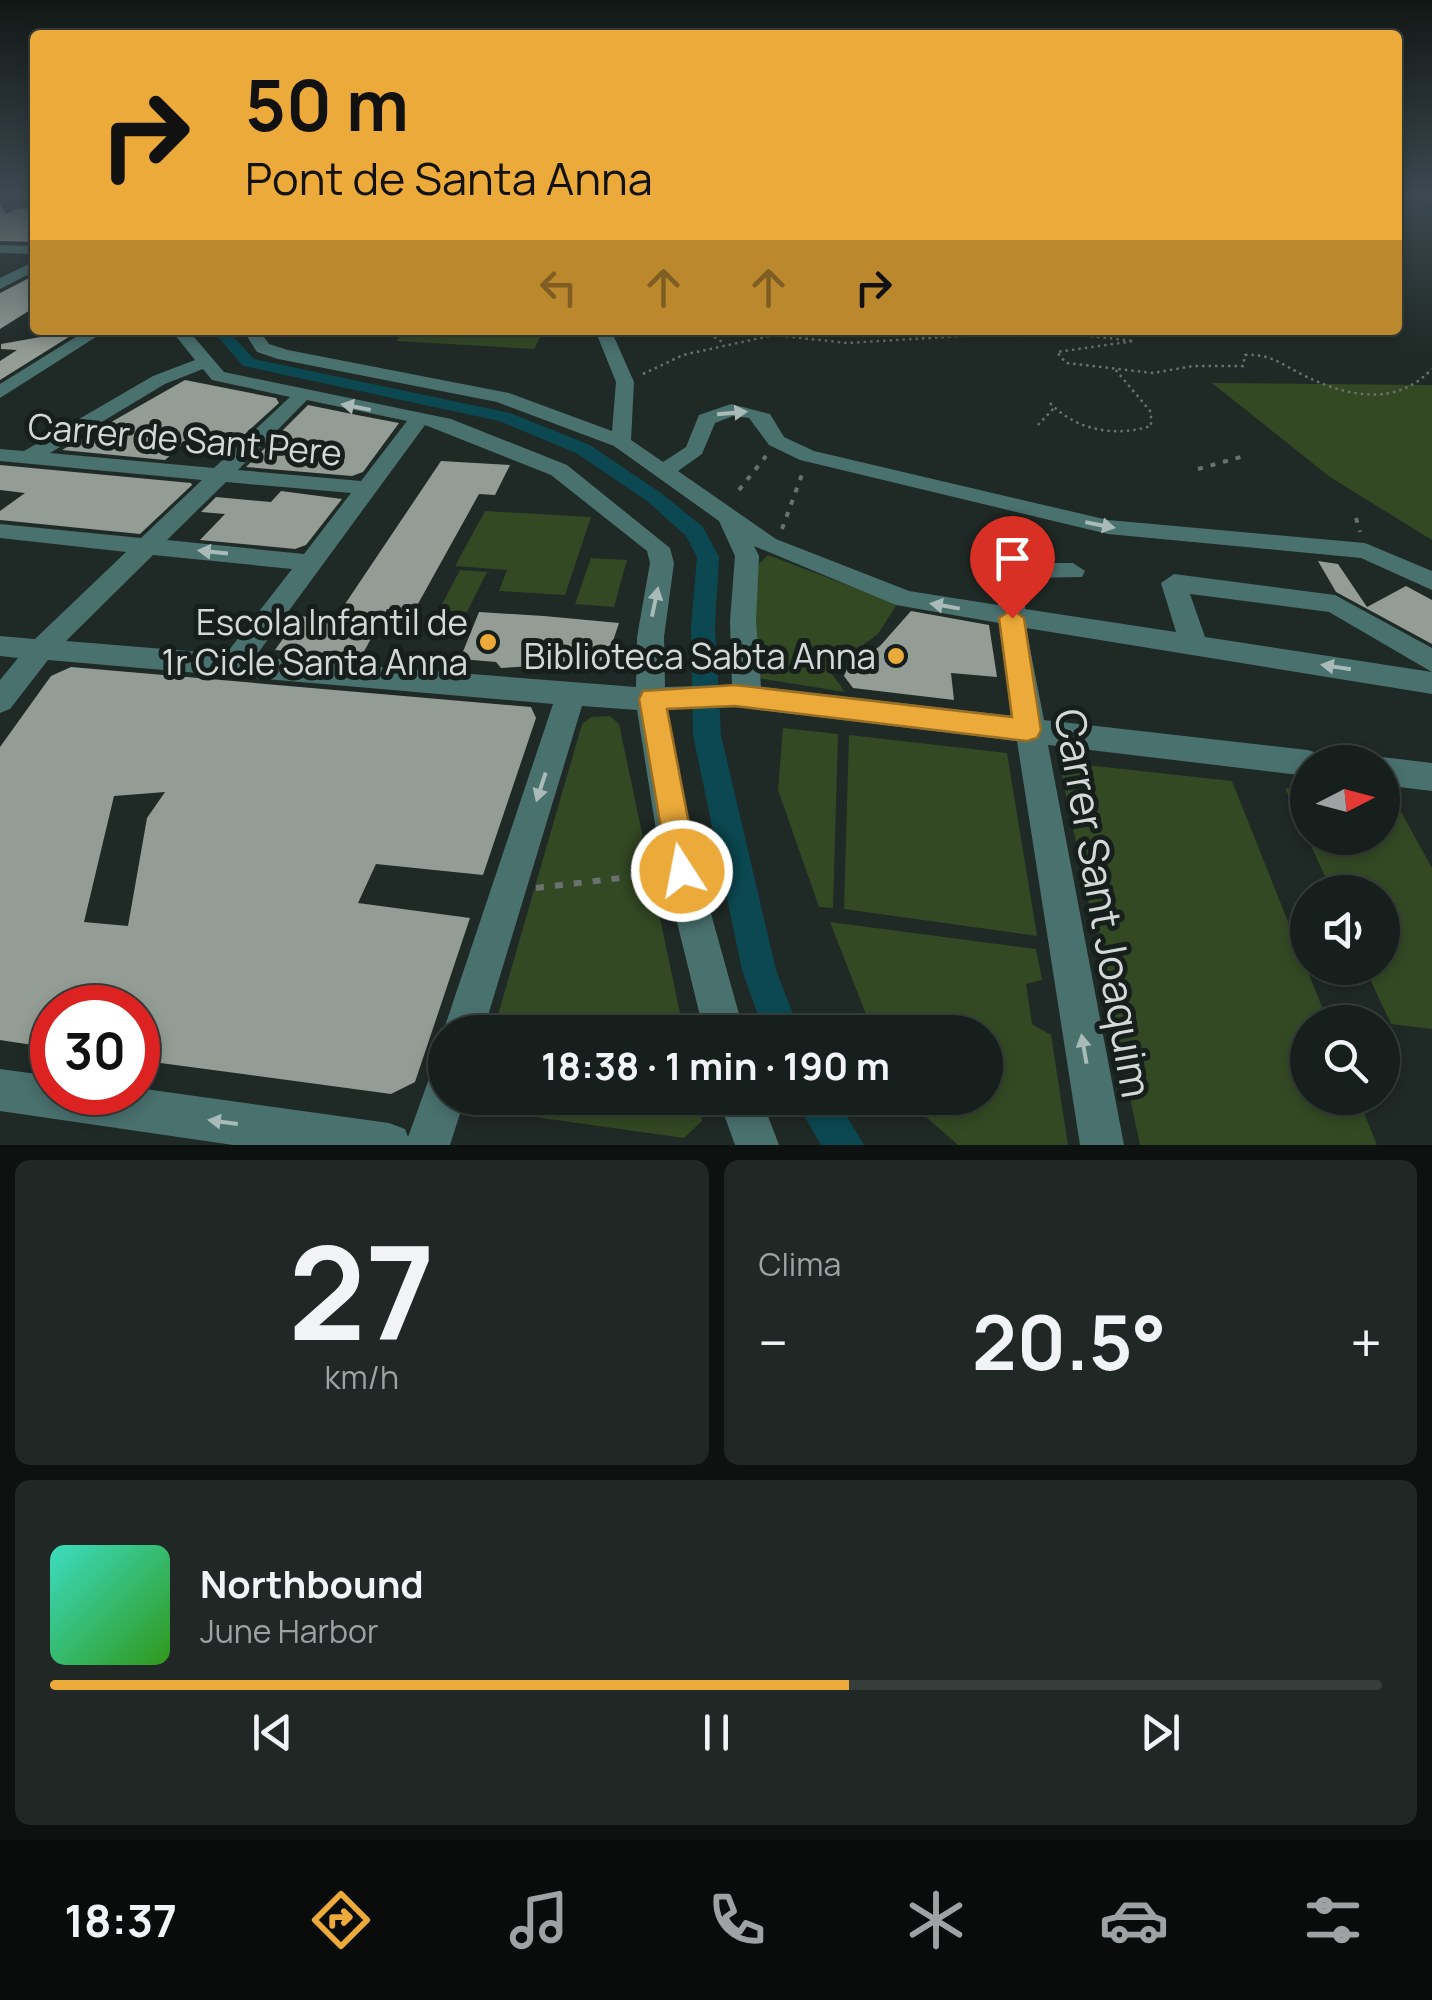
<!DOCTYPE html>
<html lang="es">
<head>
<meta charset="utf-8">
<style>
  :root { --surface:#171f1c; --page:#202725; --text:#f1f3f6; --muted:#9ea2a3; --line:#363d3b; --accent:#ebaa39 }
  body { margin:0; font-family:Manrope,sans-serif; background:var(--page); color:var(--text); height:100vh; display:flex; flex-direction:column; font-size:38px; white-space:nowrap }
  * { box-sizing:border-box; margin:0 }
  p { font-size:32px; color:var(--muted) }
  .icon { flex:none; width:55px; height:55px; fill:none; stroke:currentColor; stroke-width:2; stroke-linecap:round; stroke-linejoin:round }
  .map { position:relative; height:1145px; overflow:hidden }
  .details { display:flex; flex-direction:column; gap:15px; padding:15px; background:#0d110f; flex:1 }
  .details>* { flex:none }
  .guide { position:absolute; left:30px; top:30px; width:1372px; height:305px; border-radius:10px; box-shadow:0 5px 15px #0003,0 0 0 2px var(--line); background:#ebaa39; color:#111; overflow:hidden }
  .needle { width:65px; rotate:84deg }
  .buttons { position:absolute; left:1290px; top:745px; display:grid; gap:20px }
  .buttons a { display:grid; place-items:center; width:110px; height:110px; border-radius:50%; background:var(--surface); box-shadow:0 5px 15px #0003,0 0 0 2px var(--line); font-size:50px }
  .speed { position:absolute; left:30px; top:985px; display:flex; gap:20px; font-size:50px; font-weight:700; text-align:center }
  .speed>* { display:grid; place-content:center; width:130px; height:130px; border-radius:50%; background:var(--surface); box-shadow:0 5px 15px #0003,0 0 0 2px var(--line); line-height:1 }
  .speed .limit { border:15px solid #d22; background:#fff; color:#111 }
  .pin { position:absolute; display:grid; place-items:center; width:85px; height:85px; color:#fff; margin:-102px -42px; border-radius:50% 50% 50% 0; rotate:-45deg; box-shadow:0 0 10px #0007 }
  .pin .icon { rotate:45deg }
  .me { position:absolute; width:110px; margin:-55px; rotate:349deg; stroke-linejoin:round; filter:drop-shadow(0 0 8px #0008) }
  .turn { display:flex; align-items:center; gap:35px; height:210px; padding:0 50px; font-size:45px }
  .turn .icon { width:130px; height:130px; stroke-width:2.5 }
  .turn b { display:block; font-size:70px; line-height:85px }
  .lanes { display:flex; align-items:center; height:95px; padding:0 50px; background:#0003; justify-content:center; gap:50px; direction:ltr }
  .lanes .off { opacity:.35 }
  .big { font-size:75px; font-weight:700; line-height:1.1 }
  .details .tile { flex:1; display:flex; flex-direction:column; justify-content:center; gap:15px; min-width:0; padding:0 35px; border-radius:15px; background:var(--page) }
  .details .dial { align-items:center; gap:0 }
  .dial b { font-size:130px; line-height:1 }
  .song { display:flex; align-items:center; gap:30px }
  .cover { width:120px; height:120px; border-radius:15px; background:linear-gradient(135deg,hsl(170 70% 55%),hsl(110 70% 35%)) }
  .played { height:10px; border-radius:5px; background:linear-gradient(90deg,var(--accent) 60%,var(--line) 60%) }
  .keys { display:flex; justify-content:space-around; direction:ltr }
  .heat { display:flex; justify-content:space-between; align-items:center; font-size:55px; direction:ltr }
  .details .tiles { flex:1; display:grid; gap:15px; grid-template-columns:1fr 1fr }
  .tile:last-child { grid-column:span 2 }
  .trip { position:absolute; left:428px; top:1015px; width:575px; height:100px; border-radius:50px; background:var(--surface); box-shadow:0 5px 15px #0003,0 0 0 2px var(--line); font-weight:700; line-height:100px; text-align:center }
  .dock { display:flex; height:160px; justify-content:space-around; align-items:center; background:#090c0b; color:var(--muted) }
  .dock .icon { width:70px; height:70px }
  .dock .selected { color:var(--accent) }
  .dock b { font-size:45px; color:var(--text) }
  .map>svg:first-child { display:block }
  .green { fill:#334924 }
  .lines { fill:none; stroke-linecap:round; stroke-linejoin:round }
  .canal { fill:#0b4851; fill-rule:evenodd }
  .building { fill:#939c95; fill-rule:evenodd }
  .path-far2 { stroke:#69726e; stroke-width:2.5; stroke-dasharray:2.5 4; stroke-linecap:butt }
  .path-far1 { stroke:#69726e; stroke-width:4; stroke-dasharray:5 8; stroke-linecap:butt }
  .path { stroke:#69726e; stroke-width:6; stroke-dasharray:8 11; stroke-linecap:butt }
  .minor { fill:#49716e; fill-rule:evenodd }
  .oneway { fill:#aabab8 }
  .route { fill:#ebaa39; stroke:#996e25; stroke-width:2.5 }
  .poi-dot { fill:#ebaa39; stroke:#161f1c; stroke-width:4 }
  .labels { text-anchor:middle; dominant-baseline:central; stroke-width:10; stroke-linejoin:round; paint-order:stroke }
  .street-label { font-size:35px; fill:#d3d9d7; stroke:#161f1c }
  .poi-label { font-size:35px; fill:#d3d9d7; stroke:#161f1c; text-anchor:end }
  .near-street-label { font-size:42px; fill:#d3d9d7; stroke:#161f1c }
</style>
</head>
<body>
<div class="map">
<svg width="1432" height="1145" viewBox="0 0 1432 1145">
  <rect width="100%" height="100%" fill="#1f2925"/>
  <g class="green">
    <polygon points="406,330 544,330 534,349 396,341"/>
    <polygon points="1212,383 1432,385 1432,540 1330,477"/>
    <polygon points="485,511 591,517 565,595 499,591 507,570 455,566"/>
    <polygon points="768,555 897,604 878,634 829,670 845,692 745,676 744,578"/>
    <polygon points="591,558 627,560 614,607 575,604"/>
    <polygon points="460,570 487,572 467,612 439,610"/>
    <polygon points="610,716 619,724 684,1032 493,1032 582,724 591,717"/>
    <polygon points="783,728 838,734 833,908 819,907 778,790"/>
    <polygon points="849,735 1007,753 1037,936 844,909"/>
    <polygon points="1059,762 1232,781 1328,1022 1308,1022 1308,1098 1358,1098 1377,1145 1140,1145"/>
    <polygon points="1285,788 1307,791 1308,838 1382,838 1383,800 1395,801 1432,868 1432,1029 1391,1024 1365,968 1382,968 1382,892 1332,892"/>
    <polygon points="830,922 1036,949 1042,980 1026,984 1032,1024 1051,1035 1068,1145 958,1145 909,1102 906,1098 985,1098 985,1032 873,1032"/>
    <polygon points="481,1098 697,1098 702,1121 684,1138 485,1110"/>
  </g>
  <g class="lines">
    <g class="canal">
      <polygon points="212,330 227,330 254,359 510,413 590,445 661,493 703,527 719,557 715,626 721,735 776,970 800,1032 764,1032 742,970 693,735 691,626 697,557 686,536 647,501 576,453 499,421 243,366"/>
      <polygon points="794,1098 836,1098 864,1145 821,1145"/>
    </g>
  </g>
  <g class="building">
    <polygon points="0,203 6,214 19,208 35,209 35,242 0,241"/>
    <polygon points="35,275 35,307 0,329 0,293"/>
    <polygon points="80,330 0,380 0,361 17,350 1,349 1,344"/>
    <polygon points="185,380 276,398 279,403 245,434 198,431 165,460 62,450"/>
    <polygon points="308,405 357,415 399,423 363,472 352,476 246,467"/>
    <polygon points="441,461 510,465 495,495 479,494 414,611 387,609 361,657 275,650 299,616 335,619"/>
    <polygon points="0,465 191,483 192,485 140,534 0,520 0,511 25,493 0,490"/>
    <polygon points="281,491 342,499 306,545 295,549 200,540 225,514 201,512 216,497 271,502"/>
    <polygon points="1318,561 1338,564 1367,607 1406,586 1432,600 1432,644 1336,592"/>
    <polygon points="911,611 989,625 997,677 951,673 954,700 853,688 844,676 847,669 880,646"/>
    <polygon points="479,612 544,616 619,623 609,653 598,663 544,672 536,666 501,668 496,662 460,659"/>
    <path d="M 71,667 L 531,707 L 536,718 L 483,875 L 376,864 L 358,903 L 470,918 L 415,1082 L 391,1094 L 138,1060 L 138,1008 L 52,1008 L 52,1048 L 0,1040 L 0,747 L 51,676 ZM 165,792 L 147,818 L 128,926 L 84,922 L 114,796 Z"/>
  </g>
  <g class="lines">
    <g class="path-far2">
      <polyline points="1398,196 1432,201"/>
      <polyline points="703,330 724,343"/>
      <path d="M 643,374 L 683,355 L 774,335 L 847,343 L 1044,331 L 1134,341 L 1057,352 L 1066,363 L 1153,373 L 1193,366 L 1243,366 L 1245,355 C 1269,353 1283,365 1303,375 C 1347,397 1396,407 1432,369"/>
      <path d="M 1050,403 C 1077,431 1115,437 1151,426 L 1151,412 L 1114,368"/>
      <polyline points="1038,425 1054,408"/>
    </g>
    <g class="path-far1">
      <polyline points="1198,469 1248,455"/>
      <polyline points="739,490 766,456"/>
      <polyline points="1356,518 1360,532"/>
      <polyline points="782,529 804,469"/>
    </g>
    <polyline class="path" points="536,888 655,874"/>
    <g class="minor">
      <polygon points="26,196 35,196 35,200 28,199"/>
      <polygon points="0,245 35,246 35,254 0,253"/>
      <polygon points="35,261 35,271 0,289 0,278"/>
      <polygon points="87,330 107,330 0,398 0,384"/>
      <path d="M 171,330 L 188,330 L 224,372 L 451,419 L 567,465 L 670,548 L 674,563 L 664,637 L 665,687 L 732,685 L 730,621 L 735,556 L 719,521 L 614,446 L 497,402 L 278,359 L 257,352 L 243,330 L 259,330 L 269,344 L 288,350 L 509,393 L 612,431 L 616,382 L 595,330 L 611,330 L 634,382 L 631,440 L 663,462 L 686,447 L 699,415 L 731,404 L 770,414 L 784,437 L 814,451 L 1108,520 L 1365,543 L 1432,571 L 1432,590 L 1361,558 L 1108,534 L 800,460 L 769,445 L 749,418 L 733,416 L 715,423 L 702,454 L 678,471 L 776,539 L 909,591 L 998,605 L 1004,563 L 1073,563 L 1085,571 L 1082,577 L 1025,578 L 1025,609 L 1176,632 L 1161,583 L 1174,574 L 1335,595 L 1432,648 L 1432,672 L 1329,612 L 1190,594 L 1205,637 L 1432,672 L 1432,694 L 1026,628 L 1044,720 L 1308,750 L 1319,754 L 1324,762 L 1308,762 L 1308,776 L 1048,745 L 1124,1145 L 1080,1145 L 1017,741 L 735,707 L 666,709 L 693,849 L 744,1032 L 704,1032 L 659,849 L 637,710 L 582,706 L 483,1032 L 445,1032 L 445,1038 L 443,1032 L 553,704 L 48,660 L 10,709 L 0,713 L 0,680 L 18,658 L 0,656 L 0,636 L 35,639 L 126,552 L 0,538 L 0,524 L 141,538 L 202,480 L 0,461 L 0,449 L 24,451 L 153,376 L 195,360 ZM 203,369 L 212,380 L 290,397 L 214,468 L 50,453 L 165,384 ZM 307,400 L 407,421 L 361,481 L 238,470 ZM 425,425 L 551,475 L 647,551 L 650,563 L 637,637 L 636,687 L 255,657 ZM 226,482 L 351,493 L 304,554 L 167,540 ZM 754,546 L 896,605 L 999,623 L 1013,716 L 761,687 L 756,621 L 759,556 ZM 153,555 L 292,569 L 226,654 L 66,641 Z"/>
      <polygon points="1382,757 1432,763 1432,791 1382,785 1382,762 1370,762"/>
      <polygon points="0,1069 52,1076 52,1092 138,1092 138,1088 389,1123 405,1129 408,1137 430,1076 445,1070 445,1098 465,1098 450,1145 233,1145 0,1111"/>
      <polygon points="718,1098 761,1098 779,1145 735,1145"/>
    </g>
  </g>
  <defs><path id="oneway-solid" d="M-6-.8H1V-3.2L6.5 0L1 3.2V.8H-6Z" transform="scale(2.5)"/></defs>
  <g class="oneway">
    <use href="#oneway-solid" transform="translate(356 407) rotate(-169)"/>
    <use href="#oneway-solid" transform="translate(732 413) rotate(-5)"/>
    <use href="#oneway-solid" transform="translate(1100 525) rotate(11)"/>
    <use href="#oneway-solid" transform="translate(213 552) rotate(-174)"/>
    <use href="#oneway-solid" transform="translate(655 602) rotate(-78)"/>
    <use href="#oneway-solid" transform="translate(945 606) rotate(-170)"/>
    <use href="#oneway-solid" transform="translate(1336 667) rotate(-171)"/>
    <use href="#oneway-solid" transform="translate(541 787) rotate(108)"/>
    <use href="#oneway-solid" transform="translate(1084 1049) rotate(-100)"/>
    <use href="#oneway-solid" transform="translate(223 1122) rotate(-172)"/>
  </g>
  <linearGradient id="sky" x2="0" y2="1"><stop stop-color="#111714"/><stop offset="0.55" stop-color="#3c4951"/><stop offset="1" stop-color="#3c4951" stop-opacity="0"/></linearGradient>
  <rect width="1432" height="356" fill="url(#sky)"/>
  <polygon class="route" points="1012,609 1024,618 1041,730 1037,738 1027,741 735,706 667,709 698,871 693,881 682,886 670,881 639,699 643,691 735,685 1012,717 999,618"/>
  <g class="poi-dot">
    <circle cx="488" cy="642" r="10"/>
    <circle cx="896" cy="656" r="10"/>
  </g>
  <g class="labels">
    <g class="street-label">
      <text transform="translate(185 439) rotate(5)">Carrer de Sant Pere</text>
    </g>
    <g class="poi-label">
      <text x="468" y="622">Escola Infantil de<tspan x="468" dy="40">1r Cicle Santa Anna</tspan></text>
      <text x="876" y="656">Biblioteca Sabta Anna</text>
    </g>
    <g class="near-street-label">
      <text transform="translate(1104 903) rotate(80)">Carrer Sant Joaquim</text>
    </g>
  </g>
</svg>
<div class="buttons">
<a><svg class="needle" viewBox="-14 -14 28 28"><path d="M0-13l5 13h-10z" fill="#e53935"/><path d="M0 13l5-13h-10z" fill="#9ea2a3"/></svg></a>
<a><svg class="icon" aria-label="sound" viewBox="0 0 24 24"><path d="M4 9h4l5-4v14l-5-4H4zM17 9q2 3 0 6"/></svg></a>
<a><svg class="icon" aria-label="search" viewBox="0 0 24 24"><circle cx="10" cy="10" r="6"/><path d="M15 15l6 6"/></svg></a>
</div>
<div class="speed"><div class="limit">30</div></div>
<div class="pin" style="left:1012px;top:618px;background:#d93025"><svg class="icon" aria-label="arrive" viewBox="0 0 24 24"><path d="M6 21V4h12l-3 4 3 4H6"/></svg></div>
<svg class="me" style="left:682px;top:871px" viewBox="-20 -20 40 40"><circle r="17" fill="#ebaa39" stroke="#fff" stroke-width="3"/><path d="M0-11L8 9 0 5-8 9z" fill="#fff"/></svg>
<div class="trip">18:38 · 1 min · 190 m</div>
<div class="guide">
<div class="turn"><svg class="icon" aria-label="right" viewBox="0 0 24 24"><path d="M7 20v-9h11M14 6l5 5-5 5"/></svg><div><b>50 m</b>Pont de Santa Anna</div></div>
<div class="lanes"><svg class="icon off" aria-label="left" viewBox="0 0 24 24"><path d="M17 20v-9H6M10 6l-5 5 5 5"/></svg><svg class="icon off" aria-label="ahead" viewBox="0 0 24 24"><path d="M12 20V5M6 11l6-6 6 6"/></svg><svg class="icon off" aria-label="ahead" viewBox="0 0 24 24"><path d="M12 20V5M6 11l6-6 6 6"/></svg><svg class="icon" aria-label="right" viewBox="0 0 24 24"><path d="M7 20v-9h11M14 6l5 5-5 5"/></svg></div>
</div>
</div>
<section class="details">
<div class="tiles">
<div class="tile dial"><b>27</b><p>km/h</p></div>
<div class="tile"><p>Clima</p>
<div class="heat"><a>−</a><b class="big">20.5°</b><a>+</a></div>
</div>
<div class="tile">
<div class="song"><i class="cover"></i><div><b>Northbound</b><p>June Harbor</p></div></div>
<div class="played"></div>
<div class="keys"><svg class="icon" aria-label="previous" viewBox="0 0 24 24"><path d="M18 5L8 12l10 7zM5 5v14"/></svg><svg class="icon" aria-label="pause" viewBox="0 0 24 24"><path d="M8 5v14M16 5v14"/></svg><svg class="icon" aria-label="next" viewBox="0 0 24 24"><path d="M6 5l10 7-10 7zM19 5v14"/></svg></div>
</div>
</div>
</section>
<nav class="dock">
<b>18:37</b>
<svg class="icon selected" aria-label="directions" viewBox="0 0 24 24"><path d="M12 3l9 9-9 9-9-9zM9 14v-3h6M13 9l2 2-2 2"/></svg>
<svg class="icon" aria-label="music" viewBox="0 0 24 24"><path d="M9 18V5l10-2v13"/><circle cx="6" cy="18" r="3"/><circle cx="16" cy="16" r="3"/></svg>
<svg class="icon" aria-label="phone" viewBox="0 0 24 24"><path d="M5 4h4l2 5-3 2q2 4 5 5l2-3 5 2v4C11 20 4 13 5 4z"/></svg>
<svg class="icon" aria-label="climate" viewBox="0 0 24 24"><path d="M12 3v18M4 7l16 10M4 17L20 7"/></svg>
<svg class="icon" aria-label="car" viewBox="0 0 24 24"><path d="M5 17H2v-5l4-1 3-4h7l3 4 3 1v5h-3M9 17h6M6 11h13"/><circle cx="7" cy="17" r="2"/><circle cx="17" cy="17" r="2"/></svg>
<svg class="icon" aria-label="filters" viewBox="0 0 24 24"><path d="M4 7h16M4 17h16"/><circle cx="9" cy="7" r="2"/><circle cx="15" cy="17" r="2"/></svg>
</nav>
</body>
</html>
